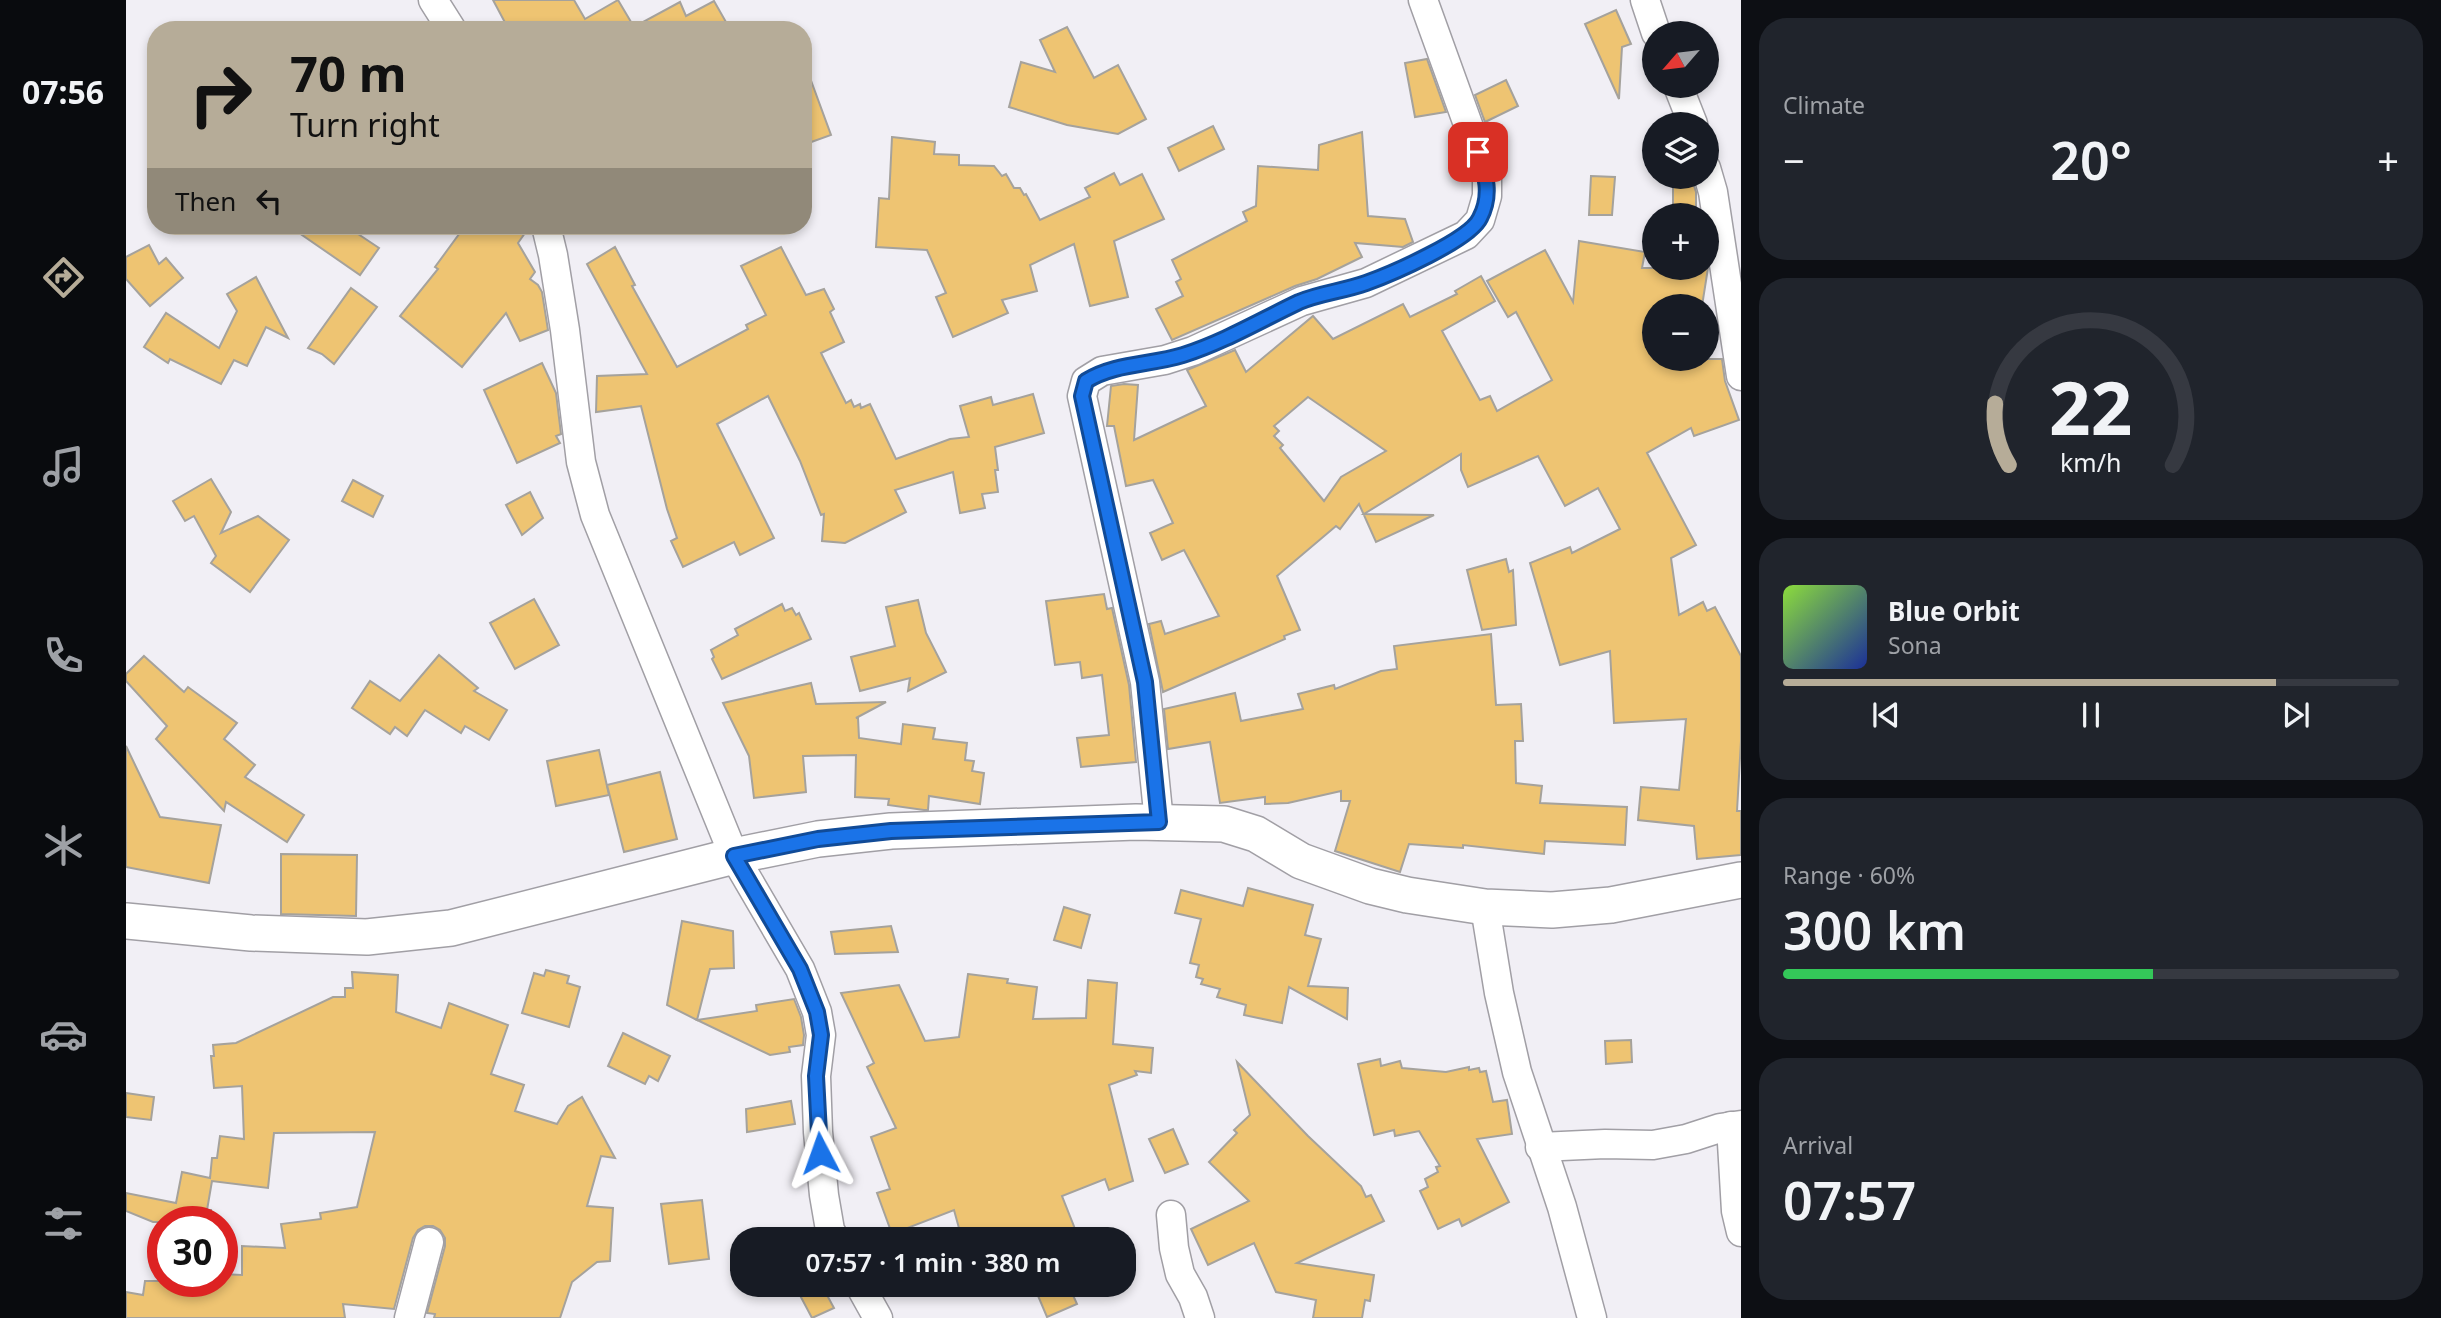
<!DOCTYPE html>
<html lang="en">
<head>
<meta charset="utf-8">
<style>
  :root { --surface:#171b24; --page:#20242c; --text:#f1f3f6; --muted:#9ea1a6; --line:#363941; --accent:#b6ac98 }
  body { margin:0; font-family:"Noto Sans",sans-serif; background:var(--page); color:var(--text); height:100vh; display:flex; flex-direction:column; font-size:26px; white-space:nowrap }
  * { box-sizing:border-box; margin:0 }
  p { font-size:23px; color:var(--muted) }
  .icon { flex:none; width:38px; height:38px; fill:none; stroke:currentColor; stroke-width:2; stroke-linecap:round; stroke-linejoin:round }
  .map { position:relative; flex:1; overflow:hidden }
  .details { display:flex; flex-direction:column; gap:18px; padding:18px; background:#0d0f14; width:700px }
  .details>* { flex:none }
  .guide { position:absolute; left:21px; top:21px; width:665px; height:214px; border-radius:28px; box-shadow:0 4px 10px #0003; background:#b6ac98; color:#111; overflow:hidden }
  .needle { width:46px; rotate:242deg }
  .controls { position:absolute; left:1516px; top:21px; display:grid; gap:14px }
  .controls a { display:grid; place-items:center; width:77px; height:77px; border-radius:50%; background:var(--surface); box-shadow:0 4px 10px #0003; font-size:35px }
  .speed { position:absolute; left:21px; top:1206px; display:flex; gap:14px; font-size:35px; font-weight:700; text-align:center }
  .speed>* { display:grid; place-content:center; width:91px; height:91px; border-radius:50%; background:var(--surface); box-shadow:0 4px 10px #0003; line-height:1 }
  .speed .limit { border:10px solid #d22; background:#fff; color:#111 }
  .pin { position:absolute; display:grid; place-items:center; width:60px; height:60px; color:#fff; margin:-30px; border-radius:14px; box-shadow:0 4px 10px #0006 }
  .me { position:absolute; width:77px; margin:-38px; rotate:356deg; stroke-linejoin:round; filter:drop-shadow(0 0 5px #0008) }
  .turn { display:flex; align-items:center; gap:24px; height:147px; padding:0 28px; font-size:32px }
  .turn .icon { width:91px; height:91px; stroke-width:2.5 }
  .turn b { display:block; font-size:49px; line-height:60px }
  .then { display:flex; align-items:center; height:66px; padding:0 28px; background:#0003; gap:14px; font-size:26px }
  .big { font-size:52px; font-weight:600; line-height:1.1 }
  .details .tile { flex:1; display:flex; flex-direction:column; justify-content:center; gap:10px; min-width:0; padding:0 24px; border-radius:28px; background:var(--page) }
  .details .dial { align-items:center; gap:0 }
  .dial svg { height:182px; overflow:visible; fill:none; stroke:var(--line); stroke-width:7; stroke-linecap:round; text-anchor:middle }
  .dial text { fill:var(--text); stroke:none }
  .song { display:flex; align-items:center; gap:21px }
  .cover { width:84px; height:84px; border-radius:10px; background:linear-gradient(135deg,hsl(90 70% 55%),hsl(230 70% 35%)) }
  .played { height:7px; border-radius:4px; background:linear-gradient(90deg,var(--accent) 80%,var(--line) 80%) }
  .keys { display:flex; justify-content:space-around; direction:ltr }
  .heat { display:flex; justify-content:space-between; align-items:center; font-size:38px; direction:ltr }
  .charge { height:10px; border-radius:5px; background:linear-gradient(90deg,#34c759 60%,var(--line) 0) }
  .trip { position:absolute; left:604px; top:1227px; width:406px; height:70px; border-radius:28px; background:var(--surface); box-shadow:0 4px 10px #0003; font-weight:600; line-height:70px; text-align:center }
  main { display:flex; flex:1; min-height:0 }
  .tabs { display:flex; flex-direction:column; width:126px; justify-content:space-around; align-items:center; background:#090b0e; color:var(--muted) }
  .tabs .icon { width:49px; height:49px }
  .tabs .selected { color:var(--accent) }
  .tabs b { font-size:32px; color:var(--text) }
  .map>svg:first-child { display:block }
  .building { fill:#eec472; stroke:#a5a29c; stroke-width:2; fill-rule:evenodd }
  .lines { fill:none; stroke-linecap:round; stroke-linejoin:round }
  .minor-casing { stroke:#a19fa5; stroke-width:31 }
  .tertiary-casing { stroke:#a19fa5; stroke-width:38 }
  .minor { stroke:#fff; stroke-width:28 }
  .tertiary { stroke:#fff; stroke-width:35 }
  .route-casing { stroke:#114b97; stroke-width:18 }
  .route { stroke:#1a73e8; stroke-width:12 }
</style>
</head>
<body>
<main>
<nav class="tabs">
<b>07:56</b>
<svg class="icon selected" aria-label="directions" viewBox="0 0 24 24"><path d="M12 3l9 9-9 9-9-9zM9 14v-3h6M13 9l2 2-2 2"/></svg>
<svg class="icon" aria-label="music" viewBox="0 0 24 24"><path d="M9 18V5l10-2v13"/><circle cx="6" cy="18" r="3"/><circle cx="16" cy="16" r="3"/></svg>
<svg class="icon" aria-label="phone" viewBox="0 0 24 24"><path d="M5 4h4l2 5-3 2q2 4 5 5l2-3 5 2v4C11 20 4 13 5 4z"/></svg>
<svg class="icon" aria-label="climate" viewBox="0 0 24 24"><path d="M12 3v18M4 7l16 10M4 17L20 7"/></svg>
<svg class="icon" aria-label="car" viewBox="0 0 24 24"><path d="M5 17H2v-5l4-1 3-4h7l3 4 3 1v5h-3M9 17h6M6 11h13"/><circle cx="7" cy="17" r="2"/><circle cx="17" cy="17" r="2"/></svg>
<svg class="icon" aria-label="filters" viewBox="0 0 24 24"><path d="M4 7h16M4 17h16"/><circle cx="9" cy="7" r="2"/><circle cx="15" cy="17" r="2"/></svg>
</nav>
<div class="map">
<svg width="1615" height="1318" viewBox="0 0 1615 1318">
  <rect width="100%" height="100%" fill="#f1eff5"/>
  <g class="building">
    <polygon points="367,0 448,0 459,19 492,0 508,27 554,2 560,16 588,1 600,22 585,30 383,30"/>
    <polygon points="1490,10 1505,44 1496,47 1493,99 1459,24"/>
    <polygon points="941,27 968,78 992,65 1020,119 992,134 941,125 883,107 895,62 929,72 914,40"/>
    <polygon points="1301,59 1320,112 1289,117 1279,63"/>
    <polygon points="677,67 680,67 705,135 677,145"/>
    <polygon points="1380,80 1392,106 1359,122 1349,95"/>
    <polygon points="1087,126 1098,149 1053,171 1042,148"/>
    <polygon points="1236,132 1242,216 1279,219 1287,242 1277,247 1229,243 1236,257 1191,279 1169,286 1046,340 1030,309 1057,296 1050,282 1055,279 1046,260 1121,221 1117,212 1130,206 1132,166 1192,170 1193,145"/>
    <polygon points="766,137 809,142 808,154 833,155 833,165 868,166 876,176 880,174 888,188 894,188 898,195 900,194 914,220 964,197 959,188 988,173 994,185 1016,174 1038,219 988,241 1002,297 964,306 948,244 904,265 911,291 876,300 882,313 827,337 810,297 820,293 801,250 750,247 753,198 763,199"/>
    <polygon points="1465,176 1489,177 1486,215 1463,215"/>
    <polygon points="1547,177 1565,177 1570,192 1570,215 1547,215"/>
    <polygon points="163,226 220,226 253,248 234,275"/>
    <polygon points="339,226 404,226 392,243 409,272 404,279 412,285 416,292 422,330 394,341 380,313 336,367 274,316 312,269 309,267"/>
    <path d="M 1453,241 L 1519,252 L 1516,268 L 1582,268 L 1576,306 L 1528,306 L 1528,359 L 1596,359 L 1599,381 L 1613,420 L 1568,436 L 1565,428 L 1521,453 L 1570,545 L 1545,558 L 1553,615 L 1577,602 L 1581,611 L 1589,607 L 1615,656 L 1615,741 L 1611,811 L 1615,811 L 1615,855 L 1571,859 L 1568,826 L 1512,820 L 1515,787 L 1553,790 L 1560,719 L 1488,723 L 1484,651 L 1434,665 L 1404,563 L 1444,547 L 1446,553 L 1494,529 L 1472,488 L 1439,506 L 1412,456 L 1342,487 L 1335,470 L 1335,454 L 1238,514 L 1308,515 L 1250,542 L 1233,504 L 1214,529 L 1210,526 L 1151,576 L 1174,630 L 1158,636 L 1159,639 L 1037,692 L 1023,624 L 1035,621 L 1039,634 L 1093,616 L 1058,550 L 1036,560 L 1024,533 L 1047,523 L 1027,480 L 1000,486 L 988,426 L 981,426 L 985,386 L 998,384 L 1012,385 L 1008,440 L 1080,406 L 1061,370 L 1109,350 L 1120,372 L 1187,316 L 1207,339 L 1277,304 L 1284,317 L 1331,294 L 1329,291 L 1355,276 L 1369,301 L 1316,331 L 1354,400 L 1364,396 L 1371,411 L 1426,380 L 1390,312 L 1382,317 L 1361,281 L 1419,250 L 1447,302 ZM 1182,397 L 1260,451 L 1215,477 L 1198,501 L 1154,448 L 1157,445 L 1148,436 L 1153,431 L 1148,426 Z"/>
    <polygon points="23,245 33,264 40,258 57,278 24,306 0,279 0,257"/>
    <polygon points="489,247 509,285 506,286 551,367 622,329 620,325 640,315 615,266 655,247 680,295 698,289 708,309 704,312 718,342 695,353 720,403 725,400 728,407 734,404 735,408 744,404 770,459 824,439 843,437 834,406 865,397 867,405 907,394 918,433 869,447 872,470 869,470 872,492 856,494 859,508 834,513 827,472 769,490 780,512 719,543 696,541 698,514 695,515 674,461 642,396 591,424 648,538 614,555 608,542 557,567 545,541 551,538 541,509 515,406 470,412 471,376 521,374 461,264"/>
    <polygon points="130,277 162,338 140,327 121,366 108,360 95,384 44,359 42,363 18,347 40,313 93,348 111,311 101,294"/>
    <polygon points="225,288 251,307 208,364 196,354 182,348"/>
    <polygon points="416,363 430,393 435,434 430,436 434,443 391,463 358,390"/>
    <polygon points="85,479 105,512 95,533 132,516 163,540 124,592 85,563 90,556 68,516 59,521 47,501"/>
    <polygon points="227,480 257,496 247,517 216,501"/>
    <polygon points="404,492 417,518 396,535 380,505"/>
    <polygon points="1380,559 1383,572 1387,570 1390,625 1356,630 1341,570"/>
    <polygon points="978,594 981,609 986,608 1003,685 1010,762 955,767 951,738 983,735 976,675 956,678 954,662 929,665 920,601"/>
    <polygon points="408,599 433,645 389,669 364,623"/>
    <polygon points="792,600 800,633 820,672 782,691 784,678 734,691 725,657 769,646 760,607"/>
    <polygon points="656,604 659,611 666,608 670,615 673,613 685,639 596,679 586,659 588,657 585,650 612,635 609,629"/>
    <polygon points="1365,634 1370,705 1395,704 1397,741 1389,741 1390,783 1416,786 1414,803 1501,807 1499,845 1419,841 1418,854 1337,845 1337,848 1283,844 1274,872 1209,851 1224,801 1215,801 1215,791 1162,803 1139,804 1139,797 1094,803 1084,742 1042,749 1038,709 1109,693 1115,721 1177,709 1172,694 1208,685 1209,689 1255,671 1271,669 1268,646"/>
    <polygon points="313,655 352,688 348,691 381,710 363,740 339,726 335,733 299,710 281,736 269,727 264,734 226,708 244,681 274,701"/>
    <polygon points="18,656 58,692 62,687 111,723 98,739 129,765 119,777 178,815 161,842 100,802 98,811 30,739 41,726 0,681 0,674"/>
    <polygon points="685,683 690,704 760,702 730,718 732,718 733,738 775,744 777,724 809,728 807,739 841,743 839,760 848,761 846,771 858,773 854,804 803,796 802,810 798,810 762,805 763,799 729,797 730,755 677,756 680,792 628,798 623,756 597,703"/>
    <polygon points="0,746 34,817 95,825 83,883 0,867"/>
    <polygon points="473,750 483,795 430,806 421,761"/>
    <polygon points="534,772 551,839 498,852 481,785"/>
    <polygon points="155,854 231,855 230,916 155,914"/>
    <polygon points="1122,888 1187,905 1179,935 1195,939 1182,986 1222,988 1221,1019 1163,987 1156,1023 1118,1015 1120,1005 1091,997 1094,989 1075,984 1077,979 1070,977 1073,965 1064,963 1075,919 1049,913 1055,890 1117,906"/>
    <polygon points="938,907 964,915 955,948 928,940"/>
    <polygon points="556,921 607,931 608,968 584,969 571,1020 541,1005"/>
    <polygon points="765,926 772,952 709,954 705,932"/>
    <polygon points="420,970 443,976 441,983 454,987 443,1027 396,1013 408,973 418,976"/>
    <polygon points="226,972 272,975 270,1012 315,1028 323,1003 382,1025 365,1074 398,1085 389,1111 431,1124 442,1106 456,1097 489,1158 475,1156 461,1206 487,1208 484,1261 471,1262 446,1282 434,1318 308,1318 309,1314 301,1313 319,1246 319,1238 314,1230 307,1226 299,1226 292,1230 287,1238 268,1309 217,1304 219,1318 0,1318 0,1292 17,1295 19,1281 96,1281 96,1274 116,1275 116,1246 159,1248 155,1224 195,1219 194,1213 231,1207 249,1132 148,1133 142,1188 86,1181 81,1210 85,1210 84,1222 27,1222 0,1211 0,1193 50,1203 56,1172 84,1178 86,1158 91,1158 94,1136 118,1139 116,1086 88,1088 85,1056 88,1056 87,1045 110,1043 207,997 219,997 219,988 227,988"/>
    <polygon points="842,974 882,979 881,983 911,987 907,1019 960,1018 962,980 991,983 987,1044 1027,1048 1025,1073 1009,1071 1011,1075 983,1085 1007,1181 983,1190 979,1179 936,1196 953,1239 836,1239 828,1210 766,1234 751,1193 764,1189 745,1137 770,1128 741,1067 748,1063 715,993 773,985 799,1041 833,1037"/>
    <polygon points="668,999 675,1017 678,1035 677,1045 663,1047 664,1052 644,1055 571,1020 631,1011 630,1005"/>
    <polygon points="497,1033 544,1056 532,1081 523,1076 519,1084 482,1066"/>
    <polygon points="1505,1040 1506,1062 1480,1064 1479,1041"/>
    <polygon points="1254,1059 1255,1066 1274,1061 1276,1068 1320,1072 1343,1067 1343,1070 1353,1068 1354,1072 1360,1071 1367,1102 1381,1100 1386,1134 1351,1139 1383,1202 1336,1226 1333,1219 1312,1229 1294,1191 1302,1187 1299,1179 1312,1172 1310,1167 1314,1166 1293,1131 1269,1136 1268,1130 1248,1135 1232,1064"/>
    <polygon points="1111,1062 1182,1136 1235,1186 1240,1197 1245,1195 1258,1221 1171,1263 1248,1275 1244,1301 1239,1300 1236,1318 1187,1318 1190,1300 1150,1292 1128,1243 1082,1265 1065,1229 1123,1201 1083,1162 1111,1133 1108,1130 1124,1115"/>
    <polygon points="0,1093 28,1097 25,1120 0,1117"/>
    <polygon points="665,1101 669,1124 621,1132 620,1109"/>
    <polygon points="1047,1129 1062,1164 1039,1173 1023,1139"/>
    <polygon points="576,1200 583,1259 543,1264 535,1204"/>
    <polygon points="668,1284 695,1284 708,1308 686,1318"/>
    <polygon points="907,1284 942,1284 951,1304 921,1317"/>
  </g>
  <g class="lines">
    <g class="minor-casing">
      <g id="minor">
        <polyline points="307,0 326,30"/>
        <polyline points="1519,0 1530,33"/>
        <polyline points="1552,86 1567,124"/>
        <polyline points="1580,168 1587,192 1615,376"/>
        <polyline points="420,226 427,255 439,330 455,462 469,515 608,856 674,969 691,1012 695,1035 690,1076 692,1132 698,1195 704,1230 709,1239"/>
        <polyline points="1033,822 1019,682 956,396 960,381 976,371 1039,360 1067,351 1176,301 1240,283 1340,235 1354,220 1361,196 1361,177 1297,0"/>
        <polyline points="1359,907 1373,993 1391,1072 1436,1207 1466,1318"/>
        <polyline points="1605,1126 1610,1211 1615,1232"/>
        <polyline points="1414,1147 1479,1144 1527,1145 1560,1139 1594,1128 1615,1125"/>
        <polyline points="1045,1215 1048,1248 1054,1274 1067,1297 1074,1318"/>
        <polyline points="733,1284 752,1318"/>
        <polyline points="283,1318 303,1242"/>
      </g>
    </g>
    <g class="tertiary-casing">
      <polyline id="tertiary" points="0,921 125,933 241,937 325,928 608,856 692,839 765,831 1010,822 1098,824 1130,834 1175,861 1244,886 1281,895 1359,907 1426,910 1485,905 1615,880"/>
    </g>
    <use href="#minor" class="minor"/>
    <use href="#tertiary" class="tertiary"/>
  </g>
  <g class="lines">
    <g class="route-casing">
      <path id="route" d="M 694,1153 L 690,1076 L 695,1035 L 691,1012 L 674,969 L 608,856 L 692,839 L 765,831 L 1033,822 L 1019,682 L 956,396 L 960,381 C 989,363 1025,365 1057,355 C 1098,342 1135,320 1173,302 C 1194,293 1218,291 1240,283 C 1265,274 1344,240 1354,218 C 1366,195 1360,175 1352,152"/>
    </g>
    <use href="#route" class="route"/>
  </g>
</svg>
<div class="controls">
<a><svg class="needle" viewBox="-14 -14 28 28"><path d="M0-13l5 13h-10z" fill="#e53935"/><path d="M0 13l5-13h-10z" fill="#9ea1a6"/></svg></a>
<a><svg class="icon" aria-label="layers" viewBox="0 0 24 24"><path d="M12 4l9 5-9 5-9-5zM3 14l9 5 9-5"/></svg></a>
<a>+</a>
<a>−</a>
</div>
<div class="speed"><div class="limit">30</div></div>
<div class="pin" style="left:1352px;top:152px;background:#d93025"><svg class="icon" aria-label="arrive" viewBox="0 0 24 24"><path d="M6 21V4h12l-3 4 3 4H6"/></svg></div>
<svg class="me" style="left:694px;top:1153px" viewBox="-20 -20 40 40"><path d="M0-17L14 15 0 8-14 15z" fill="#1a73e8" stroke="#fff" stroke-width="4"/></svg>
<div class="trip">07:57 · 1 min · 380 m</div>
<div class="guide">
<div class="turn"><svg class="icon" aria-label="right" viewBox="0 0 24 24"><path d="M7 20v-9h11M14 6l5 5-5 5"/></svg><div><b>70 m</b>Turn right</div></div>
<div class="then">Then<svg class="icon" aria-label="left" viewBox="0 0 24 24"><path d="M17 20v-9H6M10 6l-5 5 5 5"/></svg></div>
</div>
</div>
<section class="details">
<div class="tile"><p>Climate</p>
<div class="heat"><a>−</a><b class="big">20°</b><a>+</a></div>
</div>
<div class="tile dial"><svg viewBox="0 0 100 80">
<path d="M14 69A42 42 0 1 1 86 69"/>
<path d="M14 69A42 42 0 0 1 8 42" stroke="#b6ac98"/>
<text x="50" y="56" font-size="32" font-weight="700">22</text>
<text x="50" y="72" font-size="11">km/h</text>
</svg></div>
<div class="tile">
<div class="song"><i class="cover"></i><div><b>Blue Orbit</b><p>Sona</p></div></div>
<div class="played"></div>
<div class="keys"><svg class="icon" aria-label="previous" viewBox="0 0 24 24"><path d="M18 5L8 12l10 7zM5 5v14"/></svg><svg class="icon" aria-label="pause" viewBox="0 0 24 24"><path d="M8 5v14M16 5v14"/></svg><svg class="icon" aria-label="next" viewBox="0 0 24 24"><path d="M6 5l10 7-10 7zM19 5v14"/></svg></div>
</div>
<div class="tile"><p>Range · 60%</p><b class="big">300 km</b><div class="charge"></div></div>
<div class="tile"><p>Arrival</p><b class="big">07:57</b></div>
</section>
</main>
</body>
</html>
